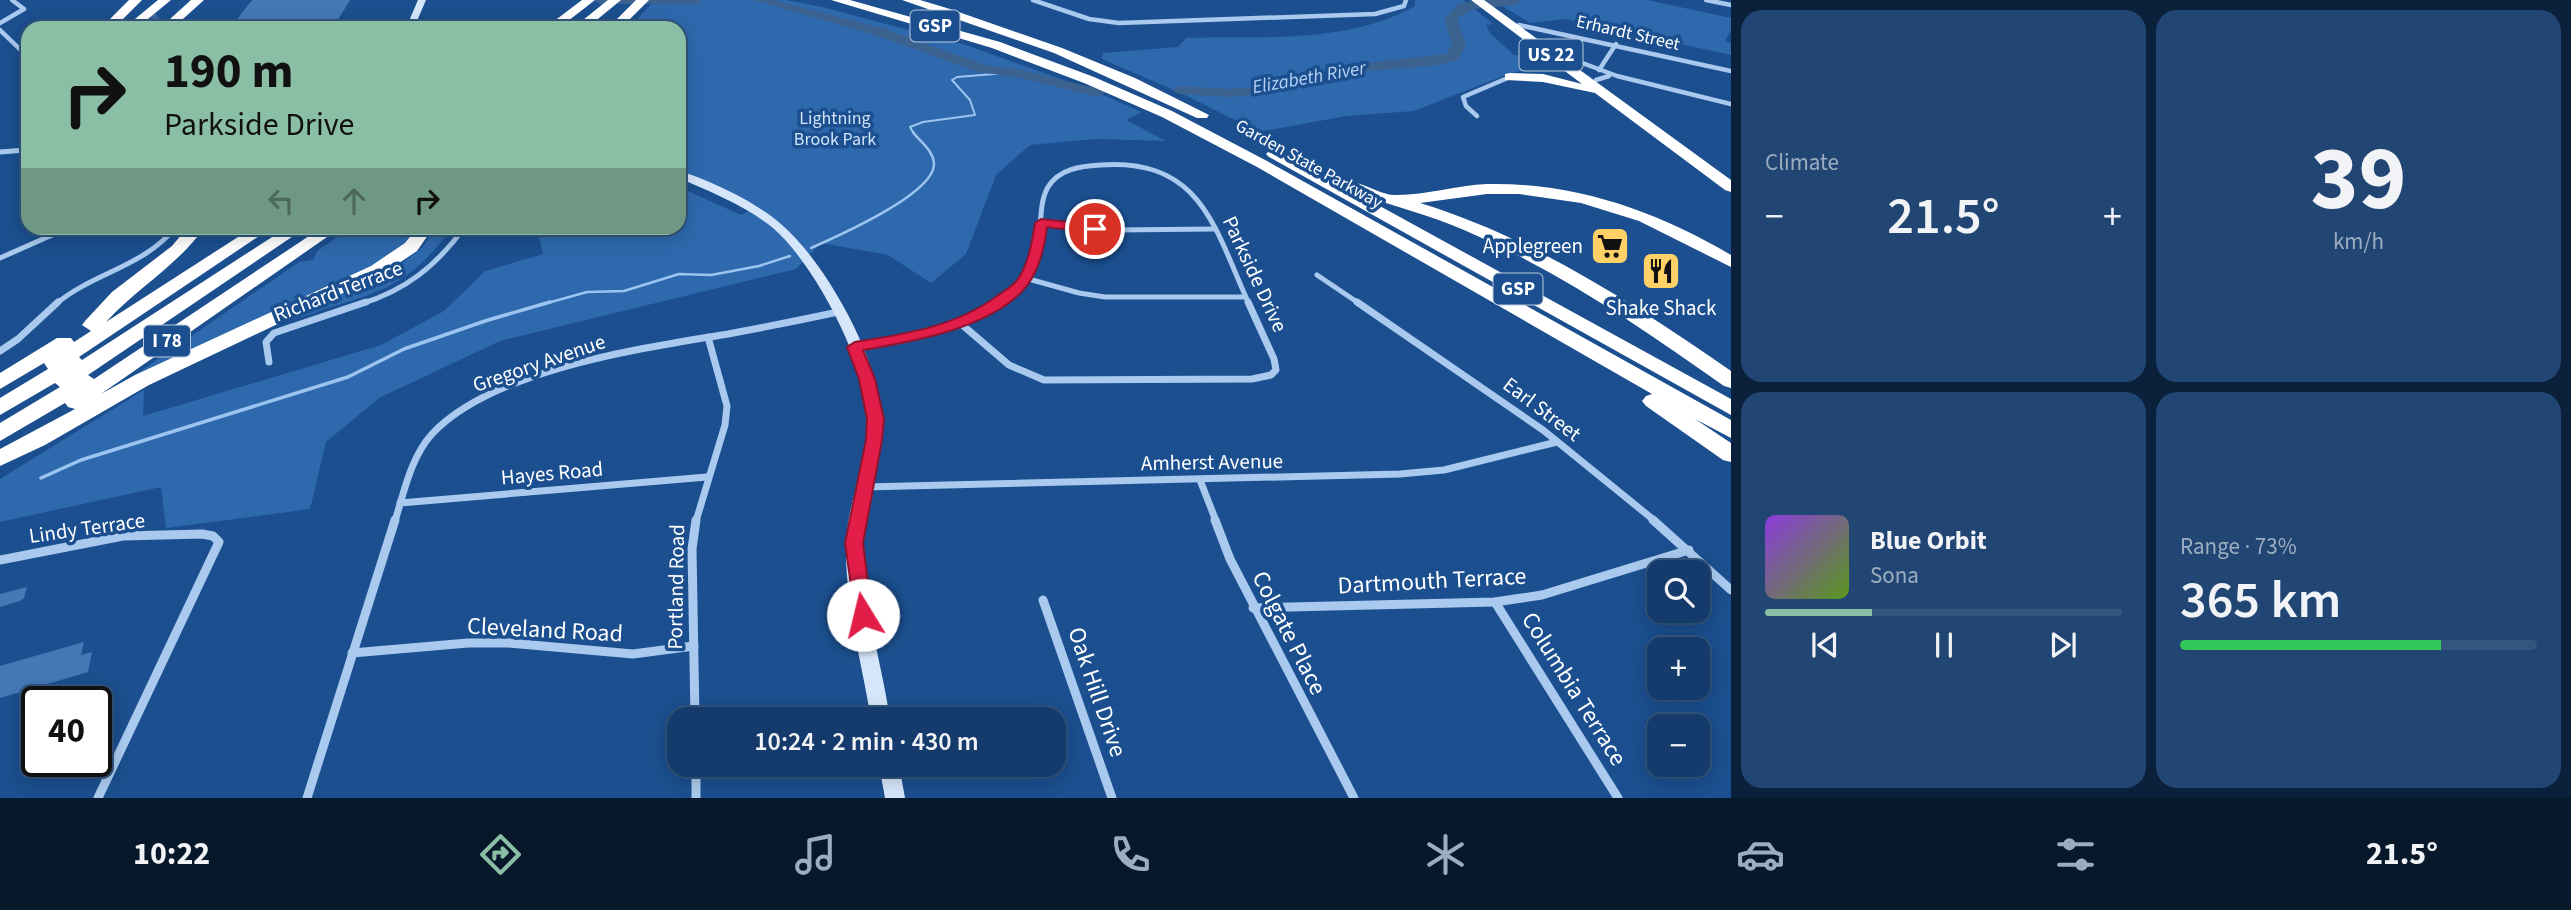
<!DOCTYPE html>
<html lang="en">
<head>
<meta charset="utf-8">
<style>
  :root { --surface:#143b6b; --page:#214673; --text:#f1f3f6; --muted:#9dadc1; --line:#33557e; --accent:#8abfa5 }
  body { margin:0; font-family:"Source Sans 3",sans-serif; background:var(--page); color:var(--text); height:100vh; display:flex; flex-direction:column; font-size:26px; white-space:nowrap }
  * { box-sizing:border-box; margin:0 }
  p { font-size:23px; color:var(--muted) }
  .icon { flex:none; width:38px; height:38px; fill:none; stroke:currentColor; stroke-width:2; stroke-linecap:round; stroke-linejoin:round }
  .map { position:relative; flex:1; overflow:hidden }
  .details { display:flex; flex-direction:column; gap:10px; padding:10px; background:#0b203b; width:840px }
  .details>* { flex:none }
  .top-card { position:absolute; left:21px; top:21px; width:665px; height:214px; border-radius:21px; box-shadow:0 4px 18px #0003,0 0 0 2px var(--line); background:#8abfa5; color:#111; overflow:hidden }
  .tools { position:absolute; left:1647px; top:560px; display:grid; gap:14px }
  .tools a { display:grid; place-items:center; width:63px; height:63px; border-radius:14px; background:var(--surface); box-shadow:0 4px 18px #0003,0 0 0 2px var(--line); font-size:35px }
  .speed { position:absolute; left:21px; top:686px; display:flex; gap:14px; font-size:35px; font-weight:700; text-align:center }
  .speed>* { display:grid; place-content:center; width:91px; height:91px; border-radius:50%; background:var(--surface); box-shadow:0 4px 18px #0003,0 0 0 2px var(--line); line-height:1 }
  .speed .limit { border:4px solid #111; border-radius:10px; background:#fff; color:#111 }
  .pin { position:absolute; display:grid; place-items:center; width:60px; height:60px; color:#fff; margin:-30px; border:4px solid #fff; border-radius:50%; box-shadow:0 2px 7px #0007 }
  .me { position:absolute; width:77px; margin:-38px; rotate:351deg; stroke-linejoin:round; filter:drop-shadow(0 0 5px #0008) }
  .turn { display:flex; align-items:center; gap:24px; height:147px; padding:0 28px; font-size:32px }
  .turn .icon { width:91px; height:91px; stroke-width:2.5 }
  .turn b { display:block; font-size:49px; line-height:60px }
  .lanes { display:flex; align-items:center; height:66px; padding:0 28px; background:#0003; justify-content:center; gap:35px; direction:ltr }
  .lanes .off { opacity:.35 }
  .big { font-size:52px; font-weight:600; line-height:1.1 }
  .details .tile { flex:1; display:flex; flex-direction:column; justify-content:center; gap:10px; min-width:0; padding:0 24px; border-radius:21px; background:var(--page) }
  .details .dial { align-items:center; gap:0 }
  .dial b { font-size:91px; line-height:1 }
  .song { display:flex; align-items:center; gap:21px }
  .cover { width:84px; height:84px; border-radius:10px; background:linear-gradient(135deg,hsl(270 70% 55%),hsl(90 70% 35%)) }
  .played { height:7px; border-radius:4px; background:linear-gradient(90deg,var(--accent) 30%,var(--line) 30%) }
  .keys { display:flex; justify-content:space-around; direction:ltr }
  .heat { display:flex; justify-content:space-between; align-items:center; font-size:38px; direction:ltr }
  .charge { height:10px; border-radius:5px; background:linear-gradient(90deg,#34c759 73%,var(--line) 0) }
  .details .tiles { flex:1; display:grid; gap:10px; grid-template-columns:repeat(2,1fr) }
  .trip { position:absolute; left:667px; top:707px; width:399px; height:70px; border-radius:21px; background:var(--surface); box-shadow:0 4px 18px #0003,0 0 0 2px var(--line); font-weight:600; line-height:70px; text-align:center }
  .menu { display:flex; height:112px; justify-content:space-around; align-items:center; background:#08182b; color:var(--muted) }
  .menu .icon { width:49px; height:49px }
  .menu .selected { color:var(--accent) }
  .menu b { font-size:32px; color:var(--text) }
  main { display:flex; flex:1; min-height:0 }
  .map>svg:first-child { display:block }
  .green { fill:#2e69ad }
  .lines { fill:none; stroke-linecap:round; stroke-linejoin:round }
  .stream-far2 { stroke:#9cc4f0; stroke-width:2 }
  .stream-far1 { stroke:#9cc4f0; stroke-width:2.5 }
  .stream { stroke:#9cc4f0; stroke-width:3.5 }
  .river { fill:#3c6290; fill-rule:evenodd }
  .building { fill:#4478b7 }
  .highway-tunnel { stroke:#3d69a0; stroke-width:13; stroke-dasharray:13 6; stroke-linecap:butt }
  .street-far3 { stroke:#a9c9ee; stroke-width:4.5 }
  .street-far2 { stroke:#a9c9ee; stroke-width:5 }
  .street-far1 { stroke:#a9c9ee; stroke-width:7 }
  .street { stroke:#a9c9ee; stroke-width:9 }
  .secondary { fill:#d6e6fa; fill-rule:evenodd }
  .highway { fill:#fff; fill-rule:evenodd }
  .route { fill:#e11d48; stroke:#92132f; stroke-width:2 }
  .labels { text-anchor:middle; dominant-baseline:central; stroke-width:7; stroke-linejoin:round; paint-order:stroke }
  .far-street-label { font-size:18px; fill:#fff; stroke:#1b4f8f }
  .far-park-label { font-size:18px; fill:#cfe3fa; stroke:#1b4f8f }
  .shield { fill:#1b4f8f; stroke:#bbcadd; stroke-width:2 }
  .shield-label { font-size:19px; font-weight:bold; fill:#fff }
  .far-water-label { font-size:19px; font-style:italic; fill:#b5d3f5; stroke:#1b4f8f }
  .poi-label { font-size:21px; fill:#fff; stroke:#1b4f8f; text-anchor:end }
  .street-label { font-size:21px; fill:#fff; stroke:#1b4f8f }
  .near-street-label { font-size:24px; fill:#fff; stroke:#1b4f8f }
</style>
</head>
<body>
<main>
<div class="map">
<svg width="1731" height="798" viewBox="0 0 1731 798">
  <rect width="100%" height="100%" fill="#1b4f8f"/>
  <g class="green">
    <polygon points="655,0 786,0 822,7 966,45 1094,91 1142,112 1126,120 1166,141 1096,139 1030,145 996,175 966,254 931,283 888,255 821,243 796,269 500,341 379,398 326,442 310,509 166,528 161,487 0,522 0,479 144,390 143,416 381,345 444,311 485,271 543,254 538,233 541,228 679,228 679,187 741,215 751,210 679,174 679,28 629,28"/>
    <path d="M 1415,0 L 1463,0 L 1493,24 L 1486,25 L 1490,33 L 1514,55 L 1537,56 L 1542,62 L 1538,68 L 1511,73 L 1414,111 L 1346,116 L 1259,132 L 1183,94 L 1102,59 L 1103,53 L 1178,47 L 1186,38 C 1261,36 1348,44 1415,6 Z"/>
    <polygon points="1493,0 1647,0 1731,18 1731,30 1725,41 1731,43 1731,55 1565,19 1530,23"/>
    <polygon points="350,228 417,228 408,242 391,257 129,379 299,262 313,260 317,251"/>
    <path d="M 435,228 L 452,228 C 413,280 389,290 328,308 C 315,312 299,320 286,319 L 401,264 L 423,247 Z"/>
  </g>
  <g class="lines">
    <polyline class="stream-far2" points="914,134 910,127 923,122 975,115 970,100 952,80 957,77 1007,73"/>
    <g class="stream-far1">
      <path d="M 811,248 C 836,237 936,193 934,163 C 933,150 920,142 913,132"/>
      <polyline points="544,304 587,292 624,291 679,274 711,275 759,266 790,256"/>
    </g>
    <polyline class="stream" points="41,478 81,460 348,377 404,349 485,321 550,302"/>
    <g class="river">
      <polygon points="594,0 703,0 697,4 600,4"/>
      <polygon points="753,0 773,0 885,29 985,65 1021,70 1103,90 1105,93 1098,97 1021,78 978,72 875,35"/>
      <path d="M 1476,0 L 1522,0 C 1505,13 1477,0 1457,19 L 1466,44 L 1458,60 L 1438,65 L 1347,73 L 1265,94 L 1229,97 L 1179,94 L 1172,90 L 1179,86 L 1229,89 L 1265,86 L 1347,65 L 1447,54 L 1452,44 L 1444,19 L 1458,5 Z"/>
    </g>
  </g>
  <g class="building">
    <polygon points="252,0 350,0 333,28 230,28"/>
    <polygon points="27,587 24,598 20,601 0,607 0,594"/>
    <polygon points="84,642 81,655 92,652 88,672 0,698 0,666"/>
  </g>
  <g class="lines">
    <polyline class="highway-tunnel" points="154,22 159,18"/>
    <g class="street-far3">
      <polyline points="1033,0 1089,19 1119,23 1375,14 1404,6 1406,0"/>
      <polyline points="1706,0 1731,5"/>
      <polyline points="0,23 24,9 12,0"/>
      <polyline points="1519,25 1731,71"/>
      <polyline points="0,30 28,57"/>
      <polyline points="1561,55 1617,76 1731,104"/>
      <polyline points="1599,70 1616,44"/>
      <polyline points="1596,80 1609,76"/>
      <polyline points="1477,116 1466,106 1463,97 1510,77"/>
    </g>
    <g class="street-far2">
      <polyline points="0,152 26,150"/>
      <polyline points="1041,223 1116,230 1214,229"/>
      <polyline points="0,258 68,228"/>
      <polyline points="1317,275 1360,304"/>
      <polyline points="1025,278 1079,293 1105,297 1245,297"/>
      <path d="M 56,304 C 93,273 143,267 175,228"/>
      <path d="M 361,304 C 406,290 436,266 464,228"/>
      <path d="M 996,304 C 1021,285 1038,261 1040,229 C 1041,215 1041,199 1048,187 C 1059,169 1081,166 1100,165 C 1202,157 1215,230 1249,304"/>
    </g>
    <g class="street-far1">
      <polyline points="1357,302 1543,430 1655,521"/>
      <polyline points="960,323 1009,365 1044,380 1252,379 1271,375 1276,370 1274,359 1248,302"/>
      <polyline points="960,323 998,302"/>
      <polyline points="855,347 908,339 960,323"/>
      <polyline points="0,351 18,339 58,302"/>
      <polyline points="269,362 266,342 274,333 366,302"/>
      <polyline points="1200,480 1216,521"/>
      <polyline points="865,487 1400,474 1444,470 1557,442"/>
      <polyline points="400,503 707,477"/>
      <path d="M 395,521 C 404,492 411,457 432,434 C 493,369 643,348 728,334 C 765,327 801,320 838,312"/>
      <polyline points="696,521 725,425 727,406 708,337"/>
    </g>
    <g class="street">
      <polyline points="1215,520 1230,559 1354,798"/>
      <polyline points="1653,520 1731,590"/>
      <polyline points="0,560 123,536 202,534 213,536 219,542 98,798"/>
      <polyline points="1043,600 1112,798"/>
      <polyline points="1495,602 1618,798"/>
      <polyline points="1253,608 1495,602 1542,595 1689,550"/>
      <polyline points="352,653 468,643 509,643 633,654 694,646"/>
      <polyline points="695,719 692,549 696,520"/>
      <polyline points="696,765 696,798"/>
      <polyline points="307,798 395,520"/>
    </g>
    <g class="secondary">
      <polygon points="418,0 426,0 414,28 406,28"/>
      <path d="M 679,171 C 710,180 758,203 782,225 C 827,264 880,361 882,420 C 884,465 861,507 862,552 C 864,608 882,664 890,719 L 871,719 C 862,664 846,607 846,551 C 845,508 866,468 868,425 C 870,369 815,264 773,228 C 746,206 711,192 679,178 Z"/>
      <polygon points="879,765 899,765 905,798 885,798"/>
    </g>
    <g class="highway">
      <polygon points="129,0 142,0 114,28 101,28"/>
      <polygon points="158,0 171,0 137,28 124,28"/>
      <polygon points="191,0 204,0 173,28 160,28"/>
      <polygon points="582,0 595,0 559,28 545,28"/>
      <polygon points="608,0 621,0 587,28 573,28"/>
      <polygon points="636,0 649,0 621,28 608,28"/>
      <polygon points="831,0 850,0 1000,42 1094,77 1172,111 1267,161 1731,420 1731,438 1695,419 1731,443 1731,462 1723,460 1646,406 1642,401 1646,396 1652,394 1257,167 1162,117 1084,83 992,48"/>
      <polygon points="902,0 920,0 950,9 1062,48 1135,78 1209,115 1207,118 1197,118 1054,53"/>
      <polygon points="1471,0 1484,0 1731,180 1731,192 1725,190 1595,93 1543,82 1505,80 1505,74 1510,73 1543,74 1582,84"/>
      <path d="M 1274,149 L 1349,189 L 1350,185 L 1356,183 C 1369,186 1384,196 1397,195 C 1427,195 1457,185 1487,184 C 1574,182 1657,211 1731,255 L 1731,267 L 1639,221 L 1581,203 L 1519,194 L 1487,194 L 1420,203 C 1534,238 1634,304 1731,371 L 1731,388 L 1724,386 C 1641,327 1557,270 1464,230 C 1430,215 1393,206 1358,194 L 1731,399 L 1731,415 L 1269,157 L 1266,154 L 1269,151 Z"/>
      <path d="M 187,228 L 204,228 C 178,265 137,288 106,322 L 252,228 L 271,228 L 79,357 L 82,360 L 286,228 L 305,228 L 88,375 L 94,379 L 321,228 L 340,228 L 101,394 L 135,375 L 371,266 L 405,243 L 417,228 L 433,228 L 417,251 L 383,274 L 149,385 L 45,445 L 0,466 L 0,449 L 75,409 L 68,407 L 65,403 L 0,441 L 0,423 L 60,387 L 55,383 L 0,415 L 0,398 L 48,369 L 44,363 L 0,389 L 0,373 L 57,338 L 71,338 L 74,342 L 91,331 L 82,325 L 85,321 L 112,292 L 172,246 Z"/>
    </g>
  </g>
  <path class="route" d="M 1041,219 L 1095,225 L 1102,229 L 1095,233 L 1047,227 C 1045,245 1041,262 1032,278 C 1005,326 912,342 863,350 L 875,379 L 884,419 L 882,440 L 863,543 L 872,615 L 870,621 L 863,623 L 856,621 L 845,543 L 866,440 L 867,419 L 859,379 L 847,347 L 855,342 C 905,334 955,327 997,296 C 1004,291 1013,286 1018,279 C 1029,262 1032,242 1035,223 Z"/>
  <defs>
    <g id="supermarket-square" transform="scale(2.0125)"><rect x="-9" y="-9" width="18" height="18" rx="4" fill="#ffd166" stroke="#1b4f8f"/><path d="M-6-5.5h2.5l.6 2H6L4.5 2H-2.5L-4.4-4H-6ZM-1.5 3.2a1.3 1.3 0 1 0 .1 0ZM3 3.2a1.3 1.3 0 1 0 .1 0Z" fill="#111"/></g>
    <g id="restaurant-square" transform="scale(2.0125)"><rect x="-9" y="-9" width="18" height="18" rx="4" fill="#ffd166" stroke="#1b4f8f"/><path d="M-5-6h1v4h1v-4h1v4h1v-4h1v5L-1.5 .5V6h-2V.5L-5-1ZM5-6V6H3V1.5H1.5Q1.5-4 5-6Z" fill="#111"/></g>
  </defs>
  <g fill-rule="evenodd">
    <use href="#supermarket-square" x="1610" y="246"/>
    <use href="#restaurant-square" x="1661" y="271"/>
  </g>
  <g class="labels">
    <g class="far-street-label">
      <text transform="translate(1628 33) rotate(13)">Erhardt Street</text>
      <text transform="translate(1309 164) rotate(29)">Garden State Parkway</text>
    </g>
    <g class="far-park-label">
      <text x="835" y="118">Lightning<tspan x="835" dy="21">Brook Park</tspan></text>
    </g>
    <g class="shield">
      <rect x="910.5" y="10.5" width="49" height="31" rx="5"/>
      <rect x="1519.5" y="39.5" width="63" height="31" rx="5"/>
      <rect x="1493.5" y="273.5" width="49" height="31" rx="5"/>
      <rect x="144" y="325.5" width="46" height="31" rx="5"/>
    </g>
    <g class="shield-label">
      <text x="935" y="26">GSP</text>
      <text x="1551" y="55">US 22</text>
      <text x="1518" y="289">GSP</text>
      <text x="167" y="341">I 78</text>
    </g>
    <g class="far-water-label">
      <text transform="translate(1309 78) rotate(-10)">Elizabeth River</text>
    </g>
    <g class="poi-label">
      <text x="1583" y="246">Applegreen</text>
      <text x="1661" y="308" text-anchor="middle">Shake Shack</text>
    </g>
    <g class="street-label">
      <text transform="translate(1255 274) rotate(65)">Parkside Drive</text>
      <text transform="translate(338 291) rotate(-21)">Richard Terrace</text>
      <text transform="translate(539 363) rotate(-19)">Gregory Avenue</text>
      <text transform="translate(1542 409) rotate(37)">Earl Street</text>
      <text transform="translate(1212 462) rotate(-1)">Amherst Avenue</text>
      <text transform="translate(552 473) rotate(-5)">Hayes Road</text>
      <text transform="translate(87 528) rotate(-8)">Lindy Terrace</text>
      <text transform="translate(676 587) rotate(-89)">Portland Road</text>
    </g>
    <g class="near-street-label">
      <text transform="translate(1432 581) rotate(-3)">Dartmouth Terrace</text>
      <text transform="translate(545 630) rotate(3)">Cleveland Road</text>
      <text transform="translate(1289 633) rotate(63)">Colgate Place</text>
      <text transform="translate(1574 689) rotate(58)">Columbia Terrace</text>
      <text transform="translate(1097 692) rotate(71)">Oak Hill Drive</text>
    </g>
  </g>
</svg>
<div class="tools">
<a><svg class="icon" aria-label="search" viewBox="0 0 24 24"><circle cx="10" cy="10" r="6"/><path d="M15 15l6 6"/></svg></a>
<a>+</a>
<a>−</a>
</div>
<div class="speed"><div class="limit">40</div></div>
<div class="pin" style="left:1095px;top:229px;background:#d93025"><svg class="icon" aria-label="arrive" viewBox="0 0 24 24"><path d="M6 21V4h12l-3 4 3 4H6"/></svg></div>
<svg class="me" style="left:863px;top:615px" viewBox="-20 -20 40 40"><circle r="19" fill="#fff"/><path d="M0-13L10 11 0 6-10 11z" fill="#e11d48"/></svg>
<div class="trip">10:24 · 2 min · 430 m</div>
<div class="top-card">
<div class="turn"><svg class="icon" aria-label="right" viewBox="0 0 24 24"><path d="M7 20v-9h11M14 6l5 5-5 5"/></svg><div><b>190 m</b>Parkside Drive</div></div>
<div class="lanes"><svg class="icon off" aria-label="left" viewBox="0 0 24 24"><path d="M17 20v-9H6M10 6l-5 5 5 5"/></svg><svg class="icon off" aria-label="ahead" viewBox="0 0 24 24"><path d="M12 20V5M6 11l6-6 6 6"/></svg><svg class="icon" aria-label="right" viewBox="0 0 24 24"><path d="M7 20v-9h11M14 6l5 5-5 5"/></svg></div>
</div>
</div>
<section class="details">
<div class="tiles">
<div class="tile"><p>Climate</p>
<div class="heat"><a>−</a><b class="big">21.5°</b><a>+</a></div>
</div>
<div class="tile dial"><b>39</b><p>km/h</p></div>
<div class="tile">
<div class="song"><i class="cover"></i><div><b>Blue Orbit</b><p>Sona</p></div></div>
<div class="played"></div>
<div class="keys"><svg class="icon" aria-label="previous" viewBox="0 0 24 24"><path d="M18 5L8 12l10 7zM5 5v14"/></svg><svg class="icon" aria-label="pause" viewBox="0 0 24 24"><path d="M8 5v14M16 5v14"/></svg><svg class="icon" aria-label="next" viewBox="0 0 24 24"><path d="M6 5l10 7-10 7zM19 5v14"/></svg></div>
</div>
<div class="tile"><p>Range · 73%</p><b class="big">365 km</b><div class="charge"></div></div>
</div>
</section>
</main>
<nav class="menu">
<b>10:22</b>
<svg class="icon selected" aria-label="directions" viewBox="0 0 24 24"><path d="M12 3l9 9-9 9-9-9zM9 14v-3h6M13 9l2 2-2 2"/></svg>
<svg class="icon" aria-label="music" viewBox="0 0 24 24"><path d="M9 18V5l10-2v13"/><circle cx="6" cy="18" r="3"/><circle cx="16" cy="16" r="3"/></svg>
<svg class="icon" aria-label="phone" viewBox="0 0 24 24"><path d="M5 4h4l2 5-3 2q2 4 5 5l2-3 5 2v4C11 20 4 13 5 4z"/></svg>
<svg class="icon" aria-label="climate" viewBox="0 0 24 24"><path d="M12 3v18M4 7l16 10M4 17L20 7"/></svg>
<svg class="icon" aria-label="car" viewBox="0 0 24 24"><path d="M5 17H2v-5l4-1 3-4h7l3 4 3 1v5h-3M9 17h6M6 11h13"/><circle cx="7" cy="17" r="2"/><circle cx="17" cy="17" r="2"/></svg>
<svg class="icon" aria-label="filters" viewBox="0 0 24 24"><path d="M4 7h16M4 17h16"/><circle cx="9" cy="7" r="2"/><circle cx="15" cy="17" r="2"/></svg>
<b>21.5°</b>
</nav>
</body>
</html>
